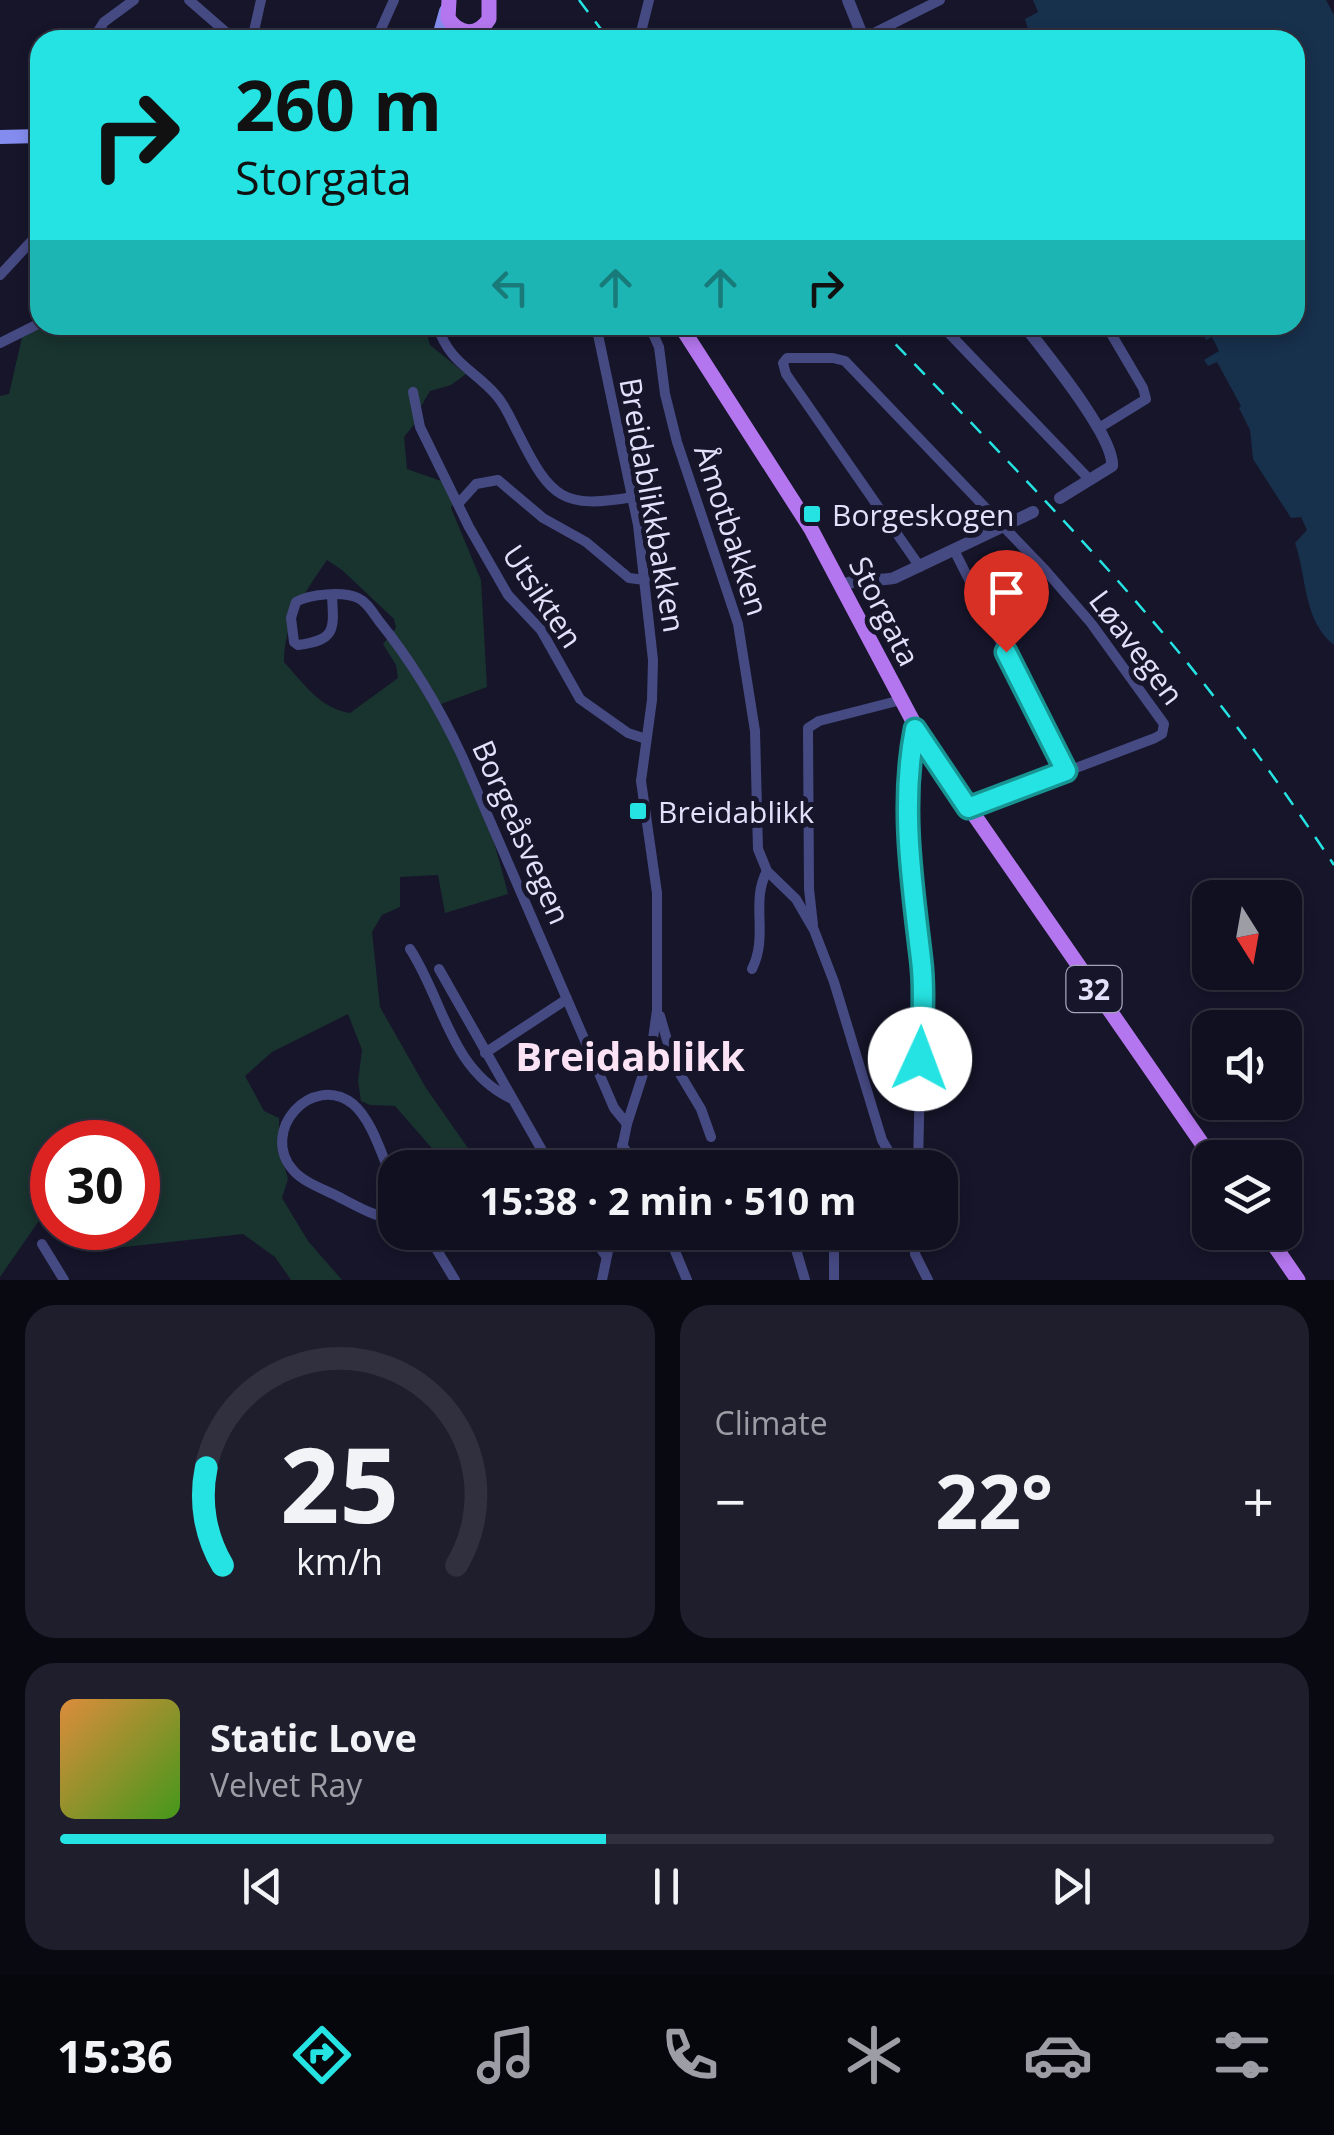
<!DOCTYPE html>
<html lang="en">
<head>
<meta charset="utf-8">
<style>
  :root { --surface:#101020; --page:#1e1e2d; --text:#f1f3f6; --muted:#9c9da5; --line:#30303e; --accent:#25e3e2 }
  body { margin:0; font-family:"Open Sans",sans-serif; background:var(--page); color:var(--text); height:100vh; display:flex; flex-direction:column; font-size:38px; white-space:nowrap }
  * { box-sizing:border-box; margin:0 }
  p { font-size:32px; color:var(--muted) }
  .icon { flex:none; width:55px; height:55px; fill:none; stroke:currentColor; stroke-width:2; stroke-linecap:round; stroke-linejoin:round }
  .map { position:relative; height:1280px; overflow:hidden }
  .sheet { display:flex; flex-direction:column; gap:25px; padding:25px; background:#090912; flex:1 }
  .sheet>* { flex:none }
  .banner { position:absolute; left:30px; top:30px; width:1275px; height:305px; border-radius:30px; box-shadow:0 5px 15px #0003,0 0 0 2px var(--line); background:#25e3e2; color:#111; overflow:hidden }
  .needle { width:65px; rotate:169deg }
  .tools { position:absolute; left:1192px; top:880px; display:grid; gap:20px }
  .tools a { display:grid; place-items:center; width:110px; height:110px; border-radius:20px; background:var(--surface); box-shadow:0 5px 15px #0003,0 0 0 2px var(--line); font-size:50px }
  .speed { position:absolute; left:30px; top:1120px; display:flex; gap:20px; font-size:50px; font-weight:700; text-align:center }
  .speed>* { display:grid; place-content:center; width:130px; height:130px; border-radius:50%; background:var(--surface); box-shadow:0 5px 15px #0003,0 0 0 2px var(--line); line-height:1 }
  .speed .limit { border:15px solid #d22; background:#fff; color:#111 }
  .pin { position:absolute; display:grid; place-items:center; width:85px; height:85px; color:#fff; margin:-102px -42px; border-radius:50% 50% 50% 0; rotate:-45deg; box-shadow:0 0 10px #0007 }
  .pin .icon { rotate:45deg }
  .me { position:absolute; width:110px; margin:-55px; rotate:2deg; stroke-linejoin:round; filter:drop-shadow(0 0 8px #0008) }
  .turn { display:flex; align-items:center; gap:35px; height:210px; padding:0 40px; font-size:45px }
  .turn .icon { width:130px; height:130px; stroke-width:2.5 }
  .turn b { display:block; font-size:70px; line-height:85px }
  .lanes { display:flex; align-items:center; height:95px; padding:0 40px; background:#0003; justify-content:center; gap:50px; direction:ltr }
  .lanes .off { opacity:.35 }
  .big { font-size:75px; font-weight:700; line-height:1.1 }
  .sheet .tile { flex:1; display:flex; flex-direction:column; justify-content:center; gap:15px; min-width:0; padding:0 35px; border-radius:30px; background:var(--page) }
  .sheet .dial { align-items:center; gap:0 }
  .dial svg { height:260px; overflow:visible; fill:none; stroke:var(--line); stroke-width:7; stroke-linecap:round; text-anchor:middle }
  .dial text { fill:var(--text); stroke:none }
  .song { display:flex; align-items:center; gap:30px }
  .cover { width:120px; height:120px; border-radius:15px; background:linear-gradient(135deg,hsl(30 70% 55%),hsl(100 70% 35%)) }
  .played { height:10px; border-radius:5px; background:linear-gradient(90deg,var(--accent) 45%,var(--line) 45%) }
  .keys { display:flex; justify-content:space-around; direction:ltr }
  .heat { display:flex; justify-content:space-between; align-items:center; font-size:55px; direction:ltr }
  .sheet .tiles { flex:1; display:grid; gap:25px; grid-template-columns:1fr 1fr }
  .tile:last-child { grid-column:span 2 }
  .trip { position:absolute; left:378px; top:1150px; width:580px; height:100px; border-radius:30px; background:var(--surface); box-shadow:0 5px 15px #0003,0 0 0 2px var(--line); font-weight:700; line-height:100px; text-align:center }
  .tab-bar { display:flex; height:160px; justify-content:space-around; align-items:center; background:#06060d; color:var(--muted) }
  .tab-bar .icon { width:70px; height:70px }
  .tab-bar .on { color:var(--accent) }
  .tab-bar b { font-size:45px; color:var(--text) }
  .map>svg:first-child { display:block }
  .green { fill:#19332f; fill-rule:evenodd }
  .water { fill:#17304c }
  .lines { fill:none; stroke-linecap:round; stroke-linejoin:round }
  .minor { stroke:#464a83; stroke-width:10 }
  .tertiary { stroke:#464a83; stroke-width:12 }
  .secondary { stroke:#848def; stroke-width:14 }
  .primary { stroke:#b476ee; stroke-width:15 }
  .rail { stroke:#25e3e2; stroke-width:2.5; stroke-dasharray:15 12; stroke-linecap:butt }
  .route-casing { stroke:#189493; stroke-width:25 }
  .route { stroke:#25e3e2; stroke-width:18 }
  .poi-dot { fill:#25e3e2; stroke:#16152a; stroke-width:4 }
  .labels { text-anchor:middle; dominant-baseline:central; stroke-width:10; stroke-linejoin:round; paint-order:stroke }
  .shield { fill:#16152a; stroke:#a5a4bc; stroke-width:2.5 }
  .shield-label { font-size:28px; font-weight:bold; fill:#e2e1fb }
  .street-label { font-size:30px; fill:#e2e1fb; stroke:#16152a }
  .poi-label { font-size:30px; fill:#e2e1fb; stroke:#16152a; text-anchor:start }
  .district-label { font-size:40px; font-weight:bold; fill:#fbe3f5; stroke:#16152a }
</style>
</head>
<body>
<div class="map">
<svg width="1334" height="1280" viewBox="0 0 1334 1280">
  <rect width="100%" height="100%" fill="#16152a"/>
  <path class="green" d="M 42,325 L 424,325 L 430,345 L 466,374 L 451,385 L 430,391 L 420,408 L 421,416 L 404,437 L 407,469 L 447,483 L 456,497 L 451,508 L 481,580 L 487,687 L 441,704 C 469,765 492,828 508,894 L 445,913 L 438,875 L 400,877 L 400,907 L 382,915 L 372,932 L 380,1007 L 426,1088 L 470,1151 L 444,1162 L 395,1106 L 370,1105 L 361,1101 L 358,1081 L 362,1050 L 348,1014 L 272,1052 L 245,1076 L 264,1111 L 279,1118 L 279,1148 L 288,1179 L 282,1198 L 308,1241 L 342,1280 L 291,1280 L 275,1257 L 243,1234 L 88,1251 L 82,1228 L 138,1228 L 138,1142 L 52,1142 L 52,1212 L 43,1215 L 0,1277 L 0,396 L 9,394 L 23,333 ZM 327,560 L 342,570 L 394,619 L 396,628 L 383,644 L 396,665 L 398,678 L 350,713 C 321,709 303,683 284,662 C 284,622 305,592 327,560 Z"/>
  <path class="water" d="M 1033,0 L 1326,0 L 1334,15 L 1334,645 C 1303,621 1307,577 1295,543 L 1307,530 L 1301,517 L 1291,518 L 1253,459 L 1250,430 L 1239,408 L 1241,406 L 1217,362 L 1208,366 L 1204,360 L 1219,351 L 1212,337 L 1206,340 L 1199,325 L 1295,325 L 1295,40 L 1031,40 L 1025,19 L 1038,12 Z"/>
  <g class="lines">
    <g class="minor">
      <polyline points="189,0 235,40"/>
      <polyline points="100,40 97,33 104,22 134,0"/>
      <polyline points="252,40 261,0"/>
      <polyline points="376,40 394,0"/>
      <polyline points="639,40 649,0"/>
      <polyline points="860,40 940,0"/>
      <polyline points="0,275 40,232"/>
      <path d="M 437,325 C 450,364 472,368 496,395 C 506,406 512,422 519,435 C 551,499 563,509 633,497"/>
      <polyline points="596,325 638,525 653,660 652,700 641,781 657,893 657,1010 652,1046 627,1124 618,1168"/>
      <polyline points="649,325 659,347 665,394 677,442 738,624 755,731 758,849 767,871 796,899 814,930 834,982 882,1140 898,1168"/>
      <polyline points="941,325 1090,480"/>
      <polyline points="0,343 40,323"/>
      <polyline points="413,392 420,427 469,527 508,595 541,630 580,699 628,733 646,739"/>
      <polyline points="1099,428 1146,399 1143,388 1106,325"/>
      <polyline points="458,504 476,484 498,480 543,518 586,542 629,578 645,580"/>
      <polyline points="954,550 1066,771"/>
      <polyline points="920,567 786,374 783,363 787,358 833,358 845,361 1046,571 1091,623 1164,724 1162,734 1155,738 968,809"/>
      <path d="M 332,596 C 334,630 336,640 298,645 L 294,642 L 291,618 L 296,602 C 310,594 343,591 358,598 C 367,602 373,613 379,621 C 413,663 439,707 462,756 L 614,1108 L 627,1124"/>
      <polyline points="915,729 907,794 912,893 922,975 918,1168"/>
      <polyline points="813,925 809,889 808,728 819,721 901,700"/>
      <path d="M 410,949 C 443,999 450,1069 510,1098"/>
      <polyline points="439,969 552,1168"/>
      <path d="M 752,969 C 769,935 750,902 767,871"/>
      <polyline points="660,1016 674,1064 701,1109 711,1137"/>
      <polyline points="485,1053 567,999"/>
      <polyline points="622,1145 638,1168"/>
      <polyline points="784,1168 787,1163"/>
      <path d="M 395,1185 C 383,1161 374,1122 353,1104 C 312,1072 259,1131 293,1170 C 304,1183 324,1189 339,1197 C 358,1207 374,1216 395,1220"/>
      <polyline points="426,1232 455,1280"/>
      <polyline points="589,1232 606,1256"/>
      <polyline points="667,1232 687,1280"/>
      <polyline points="791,1232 805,1280"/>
      <polyline points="834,1232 834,1280"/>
      <polyline points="914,1232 915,1254 928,1280"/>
      <polyline points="42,1244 64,1280"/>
      <polyline points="602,1280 612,1232"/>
    </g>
    <g class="tertiary">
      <polyline points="848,0 864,40"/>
      <path d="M 1024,325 C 1044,351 1115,437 1112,466 L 1060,498"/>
      <path d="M 841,586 C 859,577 875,582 894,578 L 1033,512"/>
    </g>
    <g class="secondary">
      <polyline points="438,40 446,11"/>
      <polyline points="0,137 40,136"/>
    </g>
    <g class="primary">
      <path d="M 449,0 L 448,18 C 459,36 478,36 489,19 L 489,0"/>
      <polyline points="680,325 811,529 925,744 1212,1158"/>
      <polyline points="1265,1232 1298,1280"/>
    </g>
    <g class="rail">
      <polyline points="579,0 609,40"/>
      <path d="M 877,325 C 975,427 1076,529 1167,638 C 1227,710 1282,787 1334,865"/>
    </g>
  </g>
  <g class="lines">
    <g class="route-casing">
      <path id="route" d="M 920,1059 C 922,1026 925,992 921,959 C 912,882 900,805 915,729 L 968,808 L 1066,771 L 1006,652"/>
    </g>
    <use href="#route" class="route"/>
  </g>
  <g class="poi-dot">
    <rect x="802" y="504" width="20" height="20" rx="5"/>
    <rect x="628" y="801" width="20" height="20" rx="5"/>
  </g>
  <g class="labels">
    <rect class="shield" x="1066.5" y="966" width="55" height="46" rx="8"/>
    <g class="shield-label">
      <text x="1094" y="989">32</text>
    </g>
    <g class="street-label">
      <text transform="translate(653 505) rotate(80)">Breidablikkbakken</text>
      <text transform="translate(732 530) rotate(72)">Åmotbakken</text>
      <text transform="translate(543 596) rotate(56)">Utsikten</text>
      <text transform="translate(885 611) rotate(63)">Storgata</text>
      <text transform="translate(1137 647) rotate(53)">Løavegen</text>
      <text transform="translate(522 832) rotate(66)">Borgeåsvegen</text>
    </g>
    <g class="poi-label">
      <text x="832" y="514">Borgeskogen</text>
      <text x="658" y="811">Breidablikk</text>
    </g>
    <g class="district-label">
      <text x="630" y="1055">Breidablikk</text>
    </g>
  </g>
</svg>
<div class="tools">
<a><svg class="needle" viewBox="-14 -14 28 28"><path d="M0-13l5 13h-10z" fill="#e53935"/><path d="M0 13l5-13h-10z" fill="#9c9da5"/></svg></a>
<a><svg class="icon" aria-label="sound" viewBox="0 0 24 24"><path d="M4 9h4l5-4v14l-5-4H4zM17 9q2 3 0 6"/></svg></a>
<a><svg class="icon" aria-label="layers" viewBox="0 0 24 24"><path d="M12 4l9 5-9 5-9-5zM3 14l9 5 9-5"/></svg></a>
</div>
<div class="speed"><div class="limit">30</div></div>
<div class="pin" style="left:1006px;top:652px;background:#d93025"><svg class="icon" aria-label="arrive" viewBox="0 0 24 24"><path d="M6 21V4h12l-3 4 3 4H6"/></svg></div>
<svg class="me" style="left:920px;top:1059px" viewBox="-20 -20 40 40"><circle r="19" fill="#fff"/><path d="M0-13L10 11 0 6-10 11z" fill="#25e3e2"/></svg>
<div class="trip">15:38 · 2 min · 510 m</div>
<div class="banner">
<div class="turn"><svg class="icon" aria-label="right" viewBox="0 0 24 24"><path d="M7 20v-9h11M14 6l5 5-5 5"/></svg><div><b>260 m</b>Storgata</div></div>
<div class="lanes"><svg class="icon off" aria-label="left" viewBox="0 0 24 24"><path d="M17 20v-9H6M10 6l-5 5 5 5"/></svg><svg class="icon off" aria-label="ahead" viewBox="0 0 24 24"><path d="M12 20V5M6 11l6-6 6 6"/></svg><svg class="icon off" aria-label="ahead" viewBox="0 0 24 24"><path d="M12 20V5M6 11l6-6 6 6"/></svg><svg class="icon" aria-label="right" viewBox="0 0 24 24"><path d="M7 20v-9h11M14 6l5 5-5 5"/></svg></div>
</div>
</div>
<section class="sheet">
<div class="tiles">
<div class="tile dial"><svg viewBox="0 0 100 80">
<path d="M14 69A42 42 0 1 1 86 69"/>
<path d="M14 69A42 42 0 0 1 9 39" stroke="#25e3e2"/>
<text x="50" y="56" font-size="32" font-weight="700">25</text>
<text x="50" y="72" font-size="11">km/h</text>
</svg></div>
<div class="tile"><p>Climate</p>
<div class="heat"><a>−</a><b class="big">22°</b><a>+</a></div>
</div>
<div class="tile">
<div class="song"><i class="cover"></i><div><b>Static Love</b><p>Velvet Ray</p></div></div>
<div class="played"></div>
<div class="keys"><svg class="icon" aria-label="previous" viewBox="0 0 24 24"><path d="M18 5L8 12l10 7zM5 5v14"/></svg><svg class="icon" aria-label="pause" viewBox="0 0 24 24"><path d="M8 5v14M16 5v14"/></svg><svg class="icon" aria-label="next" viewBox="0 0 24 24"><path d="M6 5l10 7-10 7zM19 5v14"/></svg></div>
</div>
</div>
</section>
<nav class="tab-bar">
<b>15:36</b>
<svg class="icon on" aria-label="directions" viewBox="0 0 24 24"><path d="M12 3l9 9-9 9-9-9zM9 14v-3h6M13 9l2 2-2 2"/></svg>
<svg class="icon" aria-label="music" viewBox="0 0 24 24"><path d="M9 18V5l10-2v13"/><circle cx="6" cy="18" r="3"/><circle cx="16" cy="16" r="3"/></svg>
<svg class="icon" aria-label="phone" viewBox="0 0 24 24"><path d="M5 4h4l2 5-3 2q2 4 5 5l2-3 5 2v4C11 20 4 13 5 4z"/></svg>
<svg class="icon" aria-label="climate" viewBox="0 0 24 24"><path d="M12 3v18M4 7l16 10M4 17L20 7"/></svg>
<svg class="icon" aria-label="car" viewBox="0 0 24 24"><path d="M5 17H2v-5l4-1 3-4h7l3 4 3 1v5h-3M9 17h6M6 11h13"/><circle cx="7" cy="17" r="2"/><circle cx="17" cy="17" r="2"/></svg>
<svg class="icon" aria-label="filters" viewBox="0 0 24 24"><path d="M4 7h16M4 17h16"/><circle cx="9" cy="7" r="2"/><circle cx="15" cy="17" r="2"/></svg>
</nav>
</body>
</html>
